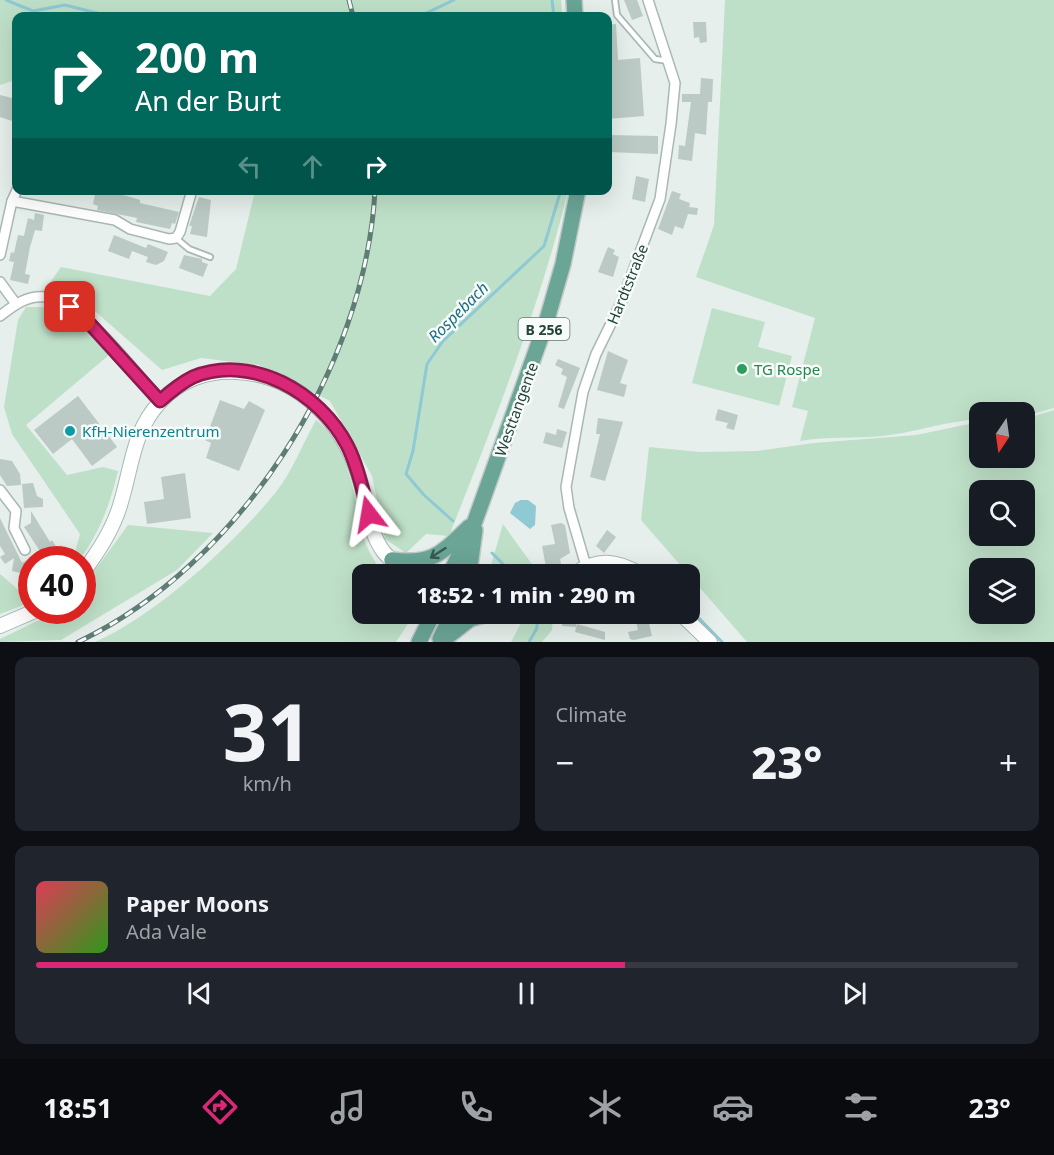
<!DOCTYPE html>
<html lang="en">
<head>
<meta charset="utf-8">
<style>
  :root { --surface:#171b24; --page:#20242c; --text:#f1f3f6; --muted:#9ea1a6; --line:#363941; --accent:#db2777 }
  body { margin:0; font-family:"Noto Sans",sans-serif; background:var(--page); color:var(--text); height:100vh; display:flex; flex-direction:column; font-size:22px; white-space:nowrap }
  * { box-sizing:border-box; margin:0 }
  p { font-size:20px; color:var(--muted) }
  .icon { flex:none; width:33px; height:33px; fill:none; stroke:currentColor; stroke-width:2; stroke-linecap:round; stroke-linejoin:round }
  .map { position:relative; height:642px; overflow:hidden }
  .drawer { display:flex; flex-direction:column; gap:15px; padding:15px; background:#0d0f14; flex:1 }
  .drawer>* { flex:none }
  .top-card { position:absolute; left:12px; top:12px; width:600px; height:183px; border-radius:12px; box-shadow:0 6px 24px #0002; background:#00695c; color:#fff; overflow:hidden }
  .needle { width:39px; rotate:193deg }
  .controls { position:absolute; left:969px; top:402px; display:grid; gap:12px }
  .controls a { display:grid; place-items:center; width:66px; height:66px; border-radius:12px; background:var(--surface); box-shadow:0 6px 24px #0002; font-size:30px }
  .speed { position:absolute; left:18px; top:546px; display:flex; gap:12px; font-size:30px; font-weight:700; text-align:center }
  .speed>* { display:grid; place-content:center; width:78px; height:78px; border-radius:50%; background:var(--surface); box-shadow:0 6px 24px #0002; line-height:1 }
  .speed .limit { border:9px solid #d22; background:#fff; color:#111 }
  .pin { position:absolute; display:grid; place-items:center; width:51px; height:51px; color:#fff; margin:-26px; border-radius:12px; box-shadow:0 3px 9px #0006 }
  .me { position:absolute; width:66px; margin:-33px; rotate:346deg; stroke-linejoin:round; filter:drop-shadow(0 0 4px #0008) }
  .turn { display:flex; align-items:center; gap:21px; height:126px; padding:0 24px; font-size:27px }
  .turn .icon { width:78px; height:78px; stroke-width:2.5 }
  .turn b { display:block; font-size:42px; line-height:51px }
  .lanes { display:flex; align-items:center; height:57px; padding:0 24px; background:#0003; justify-content:center; gap:30px; direction:ltr }
  .lanes .off { opacity:.35 }
  .big { font-size:45px; font-weight:800; line-height:1.1 }
  .drawer .card { flex:1; display:flex; flex-direction:column; justify-content:center; gap:9px; min-width:0; padding:0 21px; border-radius:12px; background:var(--page) }
  .drawer .dial { align-items:center; gap:0 }
  .dial b { font-size:78px; line-height:1 }
  .song { display:flex; align-items:center; gap:18px }
  .cover { width:72px; height:72px; border-radius:9px; background:linear-gradient(135deg,hsl(350 70% 55%),hsl(110 70% 35%)) }
  .played { height:6px; border-radius:3px; background:linear-gradient(90deg,var(--accent) 60%,var(--line) 60%) }
  .keys { display:flex; justify-content:space-around; direction:ltr }
  .heat { display:flex; justify-content:space-between; align-items:center; font-size:33px; direction:ltr }
  .drawer .tiles { flex:1; display:grid; gap:15px; grid-template-columns:1fr 1fr }
  .card:last-child { grid-column:span 2 }
  .trip { position:absolute; left:352px; top:564px; width:348px; height:60px; border-radius:12px; background:var(--surface); box-shadow:0 6px 24px #0002; font-weight:800; line-height:60px; text-align:center }
  .menu { display:flex; height:96px; justify-content:space-around; align-items:center; background:#090b0e; color:var(--muted) }
  .menu .icon { width:42px; height:42px }
  .menu .active { color:var(--accent) }
  .menu b { font-size:27px; color:var(--text) }
  .map>svg:first-child { display:block }
  .green { fill:#bfe0c8; fill-rule:evenodd }
  .water { fill:#8ec9d4 }
  .lines { fill:none; stroke-linecap:round; stroke-linejoin:round }
  .stream { stroke:#8ec9d4; stroke-width:3 }
  .building { fill:#bbcac4 }
  .lane-casing { stroke:#a8b8b2; stroke-width:8 }
  .street-casing { stroke:#a8b8b2; stroke-width:12 }
  .secondary-casing { stroke:#a4bbb3; stroke-width:16 }
  .primary-casing { stroke:#c2cac8; stroke-width:18 }
  .lane { stroke:#fff; stroke-width:4.5 }
  .street { stroke:#fff; stroke-width:9 }
  .secondary { stroke:#fff; stroke-width:14 }
  .primary { stroke:#6aa596; stroke-width:15 }
  .rail-casing { stroke:#5f7d75; stroke-width:5 }
  .rail { stroke:#f7fbf9; stroke-width:3; stroke-dasharray:9; stroke-linecap:butt }
  .oneway { stroke:#365b51 }
  .route-casing { stroke:#8e194d; stroke-width:15 }
  .route { stroke:#db2777; stroke-width:10 }
  .leisure-dot { fill:#2e9e5b; stroke:#f7fbf9; stroke-width:2 }
  .culture-dot { fill:#0f9aa8; stroke:#f7fbf9; stroke-width:2 }
  .labels { text-anchor:middle; dominant-baseline:central; stroke-width:5; stroke-linejoin:round; paint-order:stroke }
  .shield { fill:#f7fbf9; stroke:#637a73; stroke-width:1.5 }
  .shield-label { font-size:14px; font-weight:bold; fill:#24423a }
  .street-label { font-size:15px; fill:#24423a; stroke:#f7fbf9 }
  .leisure-label { font-size:15px; fill:#27864d; stroke:#f7fbf9; text-anchor:start }
  .culture-label { font-size:15px; fill:#0d838f; stroke:#f7fbf9; text-anchor:start }
  .water-label { font-size:16px; font-style:italic; fill:#1c6f80; stroke:#f7fbf9 }
</style>
</head>
<body>
<div class="map">
<svg width="1054" height="642" viewBox="0 0 1054 642">
  <rect width="100%" height="100%" fill="#e6efeb"/>
  <g class="green">
    <polygon points="0,0 561,0 562,16 16,16 16,80 0,85"/>
    <path d="M 725,0 L 1054,0 L 1054,408 L 1025,416 L 1024,412 L 980,412 L 979,419 C 947,421 916,432 883,436 C 856,439 827,436 800,441 L 808,411 L 792,407 L 815,318 L 696,277 L 714,225 Z"/>
    <path d="M 255,191 L 568,191 C 539,309 494,423 449,536 L 426,534 L 406,553 L 385,539 L 372,476 L 330,401 L 259,365 L 201,358 L 162,370 L 89,306 L 45,290 L 61,267 L 210,296 L 236,269 Z"/>
    <path d="M 26,307 L 52,307 L 78,322 L 109,355 L 26,425 L 67,475 L 103,467 L 118,471 C 110,504 100,532 80,559 L 66,559 L 75,552 L 80,534 L 12,434 L 4,407 L 18,320 Z"/>
    <polygon points="712,308 765,322 758,347 792,356 779,406 692,383"/>
    <path d="M 1054,410 L 1054,642 L 747,642 L 641,520 L 649,447 L 700,452 L 757,451 L 814,443 L 916,435 L 979,422 L 980,458 L 1024,458 L 1025,419 ZM 1024,490 L 1024,536 L 980,536 L 980,490 ZM 980,568 L 1024,568 L 1024,614 L 980,614 Z"/>
    <path d="M 316,420 C 353,448 353,500 365,542 C 369,553 377,564 383,574 L 363,574 L 363,614 L 410,614 L 411,619 L 396,642 L 95,642 C 156,615 234,544 276,492 C 292,472 303,443 316,420 Z"/>
    <polygon points="503,524 539,574 499,574 491,565"/>
    <polygon points="128,525 213,533 177,570 61,640 0,642 0,639 58,611 82,610 83,587"/>
    <polygon points="0,574 22,593 31,586 31,602 0,614"/>
    <polygon points="526,614 553,614 552,630 542,642 511,642"/>
  </g>
  <polygon class="water" points="521,500 528,500 536,506 535,525 530,529 510,513 515,503"/>
  <g class="lines">
    <g class="stream">
      <polyline points="6,0 33,11 65,5 109,16"/>
      <polyline points="552,0 554,16"/>
      <polyline points="420,16 454,0"/>
      <polyline points="453,521 424,495 406,474 413,451 427,364 443,341 544,246 561,190"/>
      <polyline points="492,553 513,574"/>
      <polyline points="690,609 722,642"/>
      <polyline points="529,642 537,628 537,614"/>
    </g>
  </g>
  <g class="building">
    <polygon points="624,0 637,0 643,16 632,20"/>
    <polygon points="693,22 706,22 707,42 700,43 699,37 694,38"/>
    <polygon points="616,24 618,60 640,58 644,116 608,119 608,25"/>
    <polygon points="701,78 713,79 712,102 708,102 706,135 695,133 692,161 678,159 679,145 685,146 691,102 682,102 682,94 700,94"/>
    <polygon points="0,95 16,99 16,110 12,121 0,117"/>
    <polygon points="608,135 658,136 658,154 608,152"/>
    <polygon points="636,176 649,179 645,202 632,199"/>
    <polygon points="96,190 127,196 140,200 140,203 179,212 175,224 172,223 170,229 136,222 137,218 97,210 98,206 93,204"/>
    <polygon points="672,191 681,194 679,199 690,203 689,207 698,208 697,215 688,214 683,229 675,226 672,235 658,229"/>
    <polygon points="199,197 211,200 207,237 190,234 192,226 189,226"/>
    <polygon points="35,213 44,215 42,231 35,230 30,247 25,274 30,275 28,284 10,280 14,262 9,261 11,252 14,253 18,235 24,236 28,218 34,220"/>
    <polygon points="114,235 146,248 148,244 168,252 164,261 156,265 146,262 148,257 132,251 129,259 108,251"/>
    <polygon points="608,247 615,250 613,254 619,257 613,277 598,272"/>
    <polygon points="184,255 202,259 202,262 208,264 203,277 179,268"/>
    <polygon points="608,351 628,360 620,383 627,385 624,397 597,390"/>
    <polygon points="558,359 580,368 564,409 558,407 567,377 561,374 563,369 555,365"/>
    <polygon points="78,396 117,447 92,466 72,439 53,454 34,430"/>
    <polygon points="220,400 244,409 249,401 265,410 239,471 206,458 211,443 205,440"/>
    <polygon points="718,409 738,415 734,430 726,428 728,423 715,420"/>
    <polygon points="598,418 623,422 605,481 590,477 600,434 596,434"/>
    <polygon points="557,429 567,432 562,448 543,443 546,432 556,435"/>
    <polygon points="0,459 12,461 20,474 21,485 7,486 0,475"/>
    <polygon points="185,473 191,518 147,524 144,502 164,499 161,477"/>
    <polygon points="33,483 37,496 43,499 43,507 24,508 22,484"/>
    <polygon points="31,511 50,542 52,540 57,548 61,545 66,552 54,560 32,560 32,576 12,571 14,558 5,564 0,557 5,554 0,546 0,518 22,563 40,551 24,527 31,523"/>
    <polygon points="561,523 565,525 570,553 560,559 561,564 546,567 542,546 555,544 551,525"/>
    <polygon points="607,530 616,537 604,553 596,546"/>
    <polygon points="563,614 577,614 576,627 577,624 605,632 605,640 575,632 576,627 562,626"/>
    <polygon points="647,615 652,636 634,640 630,639 628,632 638,630 635,617"/>
  </g>
  <g class="lines">
    <g class="lane-casing">
      <g id="lane">
        <polyline points="615,0 617,15 655,59 669,61"/>
        <polyline points="177,239 189,249 210,257"/>
      </g>
    </g>
    <g class="street-casing">
      <g id="street">
        <polyline points="12,201 115,220 130,229 169,239 176,238 180,232 192,190"/>
        <polyline points="0,255 12,201 17,190"/>
        <polyline points="0,282 16,304"/>
        <path d="M 0,316 C 14,305 27,295 46,297 C 81,300 137,374 160,401"/>
        <polyline points="0,490 16,511 14,528 25,550"/>
        <polyline points="586,566 569,508 566,487 583,392 596,354 621,303 660,199 671,124 675,83 648,0"/>
      </g>
    </g>
    <g class="secondary-casing">
      <g id="secondary">
        <path d="M 82,574 C 98,552 114,528 121,502 C 132,466 133,431 160,402 C 180,380 208,370 237,372 C 298,375 342,421 359,477 C 367,501 368,530 383,551 C 390,561 405,568 416,574"/>
        <path d="M 574,574 C 598,558 616,560 640,574"/>
        <polyline points="681,614 710,642"/>
        <polyline points="0,626 37,610"/>
      </g>
    </g>
    <g class="primary-casing">
      <g id="primary">
        <polyline points="574,0 575,16"/>
        <path d="M 392,560 C 432,565 441,554 469,527"/>
        <polyline points="392,560 402,574"/>
        <polyline points="450,574 475,521 546,323 563,264 578,190"/>
        <polyline points="469,574 475,530"/>
        <polyline points="440,639 452,614"/>
        <polyline points="419,642 433,614"/>
        <polyline points="441,642 470,619 487,614"/>
      </g>
    </g>
    <use href="#lane" class="lane"/>
    <use href="#street" class="street"/>
    <use href="#secondary" class="secondary"/>
    <use href="#primary" class="primary"/>
    <g class="rail-casing">
      <g id="rail">
        <polyline points="349,0 353,16"/>
        <path d="M 78,642 C 239,566 366,367 375,190"/>
      </g>
    </g>
    <use href="#rail" class="rail"/>
  </g>
  <defs><path id="oneway-shaft" d="M-6 0H5M1.5-3L5.5 0L1.5 3" fill="none" stroke-width="1.6" stroke-linecap="round" stroke-linejoin="round" transform="scale(1.5)"/></defs>
  <use class="oneway" href="#oneway-shaft" transform="translate(438 553) rotate(147)"/>
  <g class="lines">
    <g class="route-casing">
      <path id="route" d="M 70,307 L 81,314 L 160,401 C 170,392 181,383 193,377 C 252,353 320,393 347,445 C 358,466 363,492 369,514"/>
    </g>
    <use href="#route" class="route"/>
  </g>
  <circle class="leisure-dot" cx="742" cy="369" r="6"/>
  <circle class="culture-dot" cx="70" cy="431" r="6"/>
  <g class="labels">
    <rect class="shield" x="518.5" y="318" width="51" height="22" rx="4.5"/>
    <g class="shield-label">
      <text x="544" y="329">B 256</text>
    </g>
    <g class="street-label">
      <text transform="translate(627 284) rotate(-68)">Hardtstraße</text>
      <text transform="translate(516 409) rotate(-70)">Westtangente</text>
    </g>
    <g class="leisure-label">
      <text x="754" y="369">TG Rospe</text>
    </g>
    <g class="culture-label">
      <text x="82" y="431">KfH-Nierenzentrum</text>
    </g>
    <g class="water-label">
      <text transform="translate(458 312) rotate(-45)">Rospebach</text>
    </g>
  </g>
</svg>
<div class="controls">
<a><svg class="needle" viewBox="-14 -14 28 28"><path d="M0-13l5 13h-10z" fill="#e53935"/><path d="M0 13l5-13h-10z" fill="#9ea1a6"/></svg></a>
<a><svg class="icon" aria-label="search" viewBox="0 0 24 24"><circle cx="10" cy="10" r="6"/><path d="M15 15l6 6"/></svg></a>
<a><svg class="icon" aria-label="layers" viewBox="0 0 24 24"><path d="M12 4l9 5-9 5-9-5zM3 14l9 5 9-5"/></svg></a>
</div>
<div class="speed"><div class="limit">40</div></div>
<div class="pin" style="left:70px;top:307px;background:#d93025"><svg class="icon" aria-label="arrive" viewBox="0 0 24 24"><path d="M6 21V4h12l-3 4 3 4H6"/></svg></div>
<svg class="me" style="left:369px;top:514px" viewBox="-20 -20 40 40"><path d="M0-17L14 15 0 8-14 15z" fill="#db2777" stroke="#fff" stroke-width="4"/></svg>
<div class="trip">18:52 · 1 min · 290 m</div>
<div class="top-card">
<div class="turn"><svg class="icon" aria-label="right" viewBox="0 0 24 24"><path d="M7 20v-9h11M14 6l5 5-5 5"/></svg><div><b>200 m</b>An der Burt</div></div>
<div class="lanes"><svg class="icon off" aria-label="left" viewBox="0 0 24 24"><path d="M17 20v-9H6M10 6l-5 5 5 5"/></svg><svg class="icon off" aria-label="ahead" viewBox="0 0 24 24"><path d="M12 20V5M6 11l6-6 6 6"/></svg><svg class="icon" aria-label="right" viewBox="0 0 24 24"><path d="M7 20v-9h11M14 6l5 5-5 5"/></svg></div>
</div>
</div>
<section class="drawer">
<div class="tiles">
<div class="card dial"><b>31</b><p>km/h</p></div>
<div class="card"><p>Climate</p>
<div class="heat"><a>−</a><b class="big">23°</b><a>+</a></div>
</div>
<div class="card">
<div class="song"><i class="cover"></i><div><b>Paper Moons</b><p>Ada Vale</p></div></div>
<div class="played"></div>
<div class="keys"><svg class="icon" aria-label="previous" viewBox="0 0 24 24"><path d="M18 5L8 12l10 7zM5 5v14"/></svg><svg class="icon" aria-label="pause" viewBox="0 0 24 24"><path d="M8 5v14M16 5v14"/></svg><svg class="icon" aria-label="next" viewBox="0 0 24 24"><path d="M6 5l10 7-10 7zM19 5v14"/></svg></div>
</div>
</div>
</section>
<nav class="menu">
<b>18:51</b>
<svg class="icon active" aria-label="directions" viewBox="0 0 24 24"><path d="M12 3l9 9-9 9-9-9zM9 14v-3h6M13 9l2 2-2 2"/></svg>
<svg class="icon" aria-label="music" viewBox="0 0 24 24"><path d="M9 18V5l10-2v13"/><circle cx="6" cy="18" r="3"/><circle cx="16" cy="16" r="3"/></svg>
<svg class="icon" aria-label="phone" viewBox="0 0 24 24"><path d="M5 4h4l2 5-3 2q2 4 5 5l2-3 5 2v4C11 20 4 13 5 4z"/></svg>
<svg class="icon" aria-label="climate" viewBox="0 0 24 24"><path d="M12 3v18M4 7l16 10M4 17L20 7"/></svg>
<svg class="icon" aria-label="car" viewBox="0 0 24 24"><path d="M5 17H2v-5l4-1 3-4h7l3 4 3 1v5h-3M9 17h6M6 11h13"/><circle cx="7" cy="17" r="2"/><circle cx="17" cy="17" r="2"/></svg>
<svg class="icon" aria-label="filters" viewBox="0 0 24 24"><path d="M4 7h16M4 17h16"/><circle cx="9" cy="7" r="2"/><circle cx="15" cy="17" r="2"/></svg>
<b>23°</b>
</nav>
</body>
</html>
